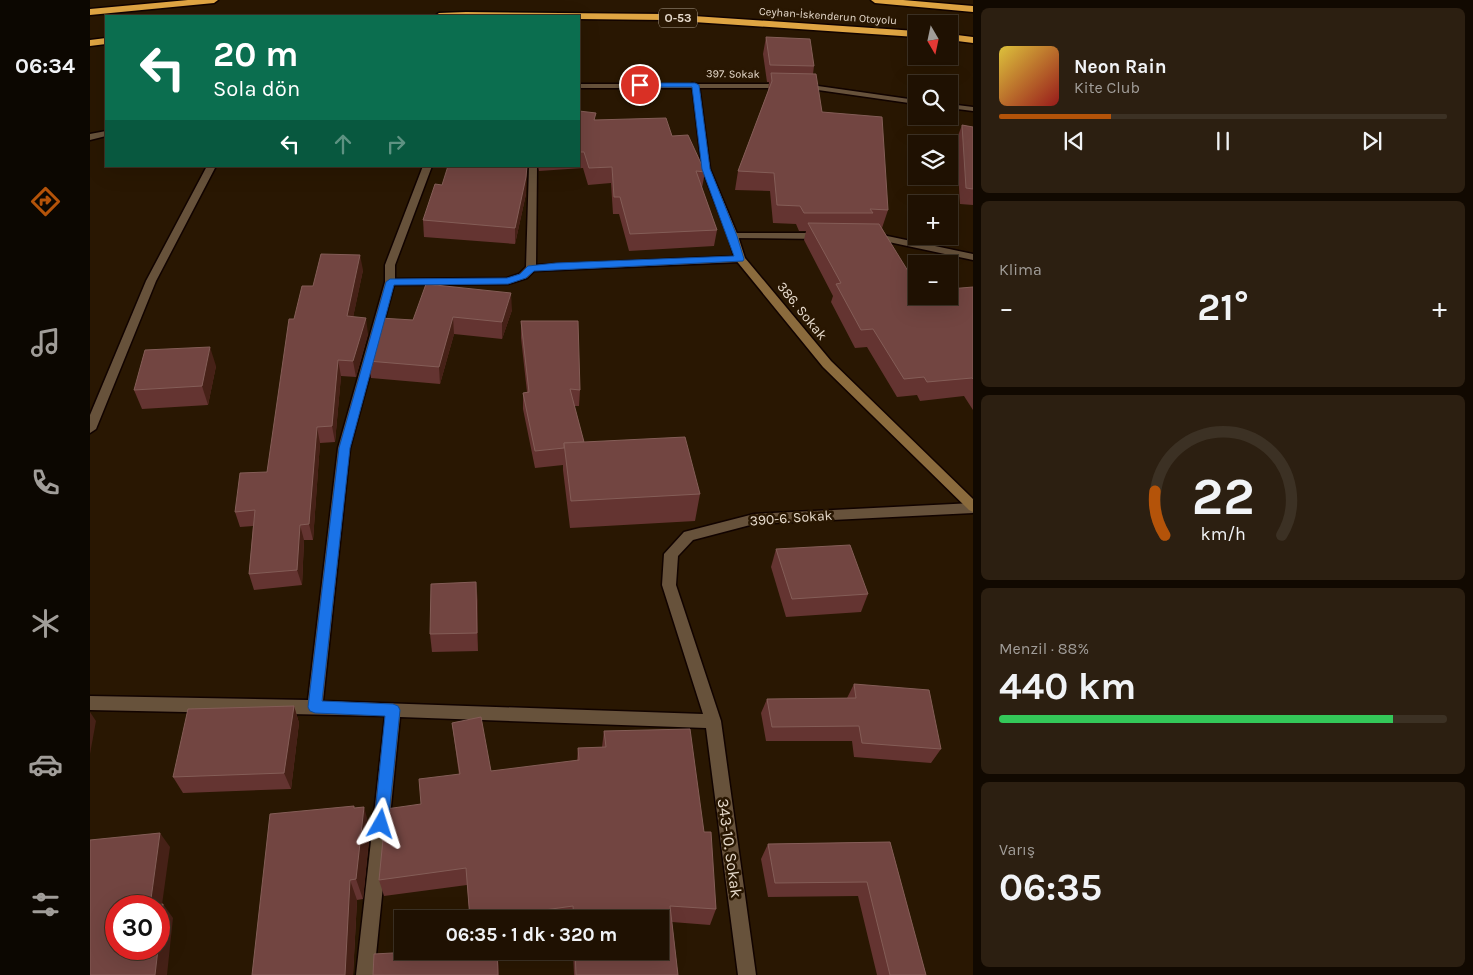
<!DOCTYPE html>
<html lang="tr">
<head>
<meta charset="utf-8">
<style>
  :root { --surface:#1f1102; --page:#2c1f11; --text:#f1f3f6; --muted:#a19d99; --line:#3c3124; --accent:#b45309 }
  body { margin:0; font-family:Karla,sans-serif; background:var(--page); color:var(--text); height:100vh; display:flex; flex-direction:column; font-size:19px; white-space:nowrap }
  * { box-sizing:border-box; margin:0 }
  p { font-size:16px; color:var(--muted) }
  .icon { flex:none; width:28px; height:28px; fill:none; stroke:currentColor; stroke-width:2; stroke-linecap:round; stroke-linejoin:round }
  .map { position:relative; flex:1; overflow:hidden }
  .details { display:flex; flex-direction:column; gap:8px; padding:8px; background:#110901; width:500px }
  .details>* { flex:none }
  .top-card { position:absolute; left:15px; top:15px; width:475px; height:152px; border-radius:0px; box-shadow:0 5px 20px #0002,0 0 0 1px var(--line); background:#0b6e4f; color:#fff; overflow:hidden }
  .needle { width:32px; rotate:171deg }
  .fabs { position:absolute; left:818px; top:15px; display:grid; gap:10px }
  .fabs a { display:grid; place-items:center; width:50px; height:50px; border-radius:0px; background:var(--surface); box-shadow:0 5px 20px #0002,0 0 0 1px var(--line); font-size:25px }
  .speed { position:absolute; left:15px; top:895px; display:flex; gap:10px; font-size:25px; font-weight:700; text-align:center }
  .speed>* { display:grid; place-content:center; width:65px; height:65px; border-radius:50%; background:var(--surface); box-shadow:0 5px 20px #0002,0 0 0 1px var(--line); line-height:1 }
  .speed .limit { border:8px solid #d22; background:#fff; color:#111 }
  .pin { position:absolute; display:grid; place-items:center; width:42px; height:42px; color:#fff; margin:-21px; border:2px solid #fff; border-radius:50%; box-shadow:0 1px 5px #0007 }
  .me { position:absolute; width:55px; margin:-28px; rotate:6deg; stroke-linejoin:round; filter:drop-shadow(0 0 4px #0008) }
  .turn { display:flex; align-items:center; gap:18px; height:105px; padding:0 25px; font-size:22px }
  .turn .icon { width:65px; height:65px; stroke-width:2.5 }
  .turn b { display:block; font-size:35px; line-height:42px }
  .lanes { display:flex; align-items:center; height:48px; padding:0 25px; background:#0003; justify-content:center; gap:25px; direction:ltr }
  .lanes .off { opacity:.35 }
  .big { font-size:38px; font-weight:700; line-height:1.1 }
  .details .widget { flex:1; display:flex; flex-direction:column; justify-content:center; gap:8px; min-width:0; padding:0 18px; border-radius:8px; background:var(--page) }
  .details .dial { align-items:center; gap:0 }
  .dial svg { height:130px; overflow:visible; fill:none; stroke:var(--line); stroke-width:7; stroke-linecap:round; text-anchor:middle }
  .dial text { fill:var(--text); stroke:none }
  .song { display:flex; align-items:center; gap:15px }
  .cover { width:60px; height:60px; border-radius:8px; background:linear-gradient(135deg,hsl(50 70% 55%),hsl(0 70% 35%)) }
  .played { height:5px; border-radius:2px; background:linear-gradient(90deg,var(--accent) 25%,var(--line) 25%) }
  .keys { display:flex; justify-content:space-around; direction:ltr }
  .heat { display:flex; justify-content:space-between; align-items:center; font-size:28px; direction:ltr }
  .charge { height:8px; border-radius:4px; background:linear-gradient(90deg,#34c759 88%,var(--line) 0) }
  .trip { position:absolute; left:304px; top:910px; width:275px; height:50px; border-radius:0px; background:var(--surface); box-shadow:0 5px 20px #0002,0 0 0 1px var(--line); font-weight:700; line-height:50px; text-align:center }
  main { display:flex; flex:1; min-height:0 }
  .dock { display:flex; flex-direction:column; width:90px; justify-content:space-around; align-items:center; background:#0c0701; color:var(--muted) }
  .dock .icon { width:35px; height:35px }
  .dock .active { color:var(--accent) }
  .dock b { font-size:22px; color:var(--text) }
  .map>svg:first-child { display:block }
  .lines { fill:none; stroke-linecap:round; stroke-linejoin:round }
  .street-casing { stroke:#110300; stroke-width:3 }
  .secondary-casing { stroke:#110300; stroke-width:3 }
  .highway-casing { stroke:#110300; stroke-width:3 }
  .street { fill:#67523b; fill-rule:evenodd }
  .secondary { fill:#8b6b3d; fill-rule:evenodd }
  .highway { fill:#dfa543; fill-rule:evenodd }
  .wall { fill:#643431 }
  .shaded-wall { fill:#462117 }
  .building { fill:#724541; stroke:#845d57 }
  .route { fill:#1a73e8; stroke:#114b97 }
  .labels { text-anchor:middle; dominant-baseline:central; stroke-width:5; stroke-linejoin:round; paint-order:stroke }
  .far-street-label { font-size:11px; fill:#e6dacc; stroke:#291702 }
  .shield { fill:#291702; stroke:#ada08f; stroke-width:1 }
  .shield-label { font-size:12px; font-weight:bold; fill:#e6dacc }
  .street-label { font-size:14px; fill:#e6dacc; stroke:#291702 }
  .near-street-label { font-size:16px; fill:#e6dacc; stroke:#291702 }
</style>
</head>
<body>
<main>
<nav class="dock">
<b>06:34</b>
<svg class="icon active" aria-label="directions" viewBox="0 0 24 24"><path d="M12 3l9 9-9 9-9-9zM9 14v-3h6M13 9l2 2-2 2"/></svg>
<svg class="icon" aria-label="music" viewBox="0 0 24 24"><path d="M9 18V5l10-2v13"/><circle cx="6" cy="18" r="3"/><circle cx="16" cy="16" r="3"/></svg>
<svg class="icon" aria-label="phone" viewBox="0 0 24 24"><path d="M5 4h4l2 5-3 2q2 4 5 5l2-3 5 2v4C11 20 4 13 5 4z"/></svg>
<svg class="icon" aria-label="climate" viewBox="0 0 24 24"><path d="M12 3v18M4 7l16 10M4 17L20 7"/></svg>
<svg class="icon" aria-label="car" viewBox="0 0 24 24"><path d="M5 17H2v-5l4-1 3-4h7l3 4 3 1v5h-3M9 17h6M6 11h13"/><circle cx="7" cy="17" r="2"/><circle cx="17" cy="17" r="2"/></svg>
<svg class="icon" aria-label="filters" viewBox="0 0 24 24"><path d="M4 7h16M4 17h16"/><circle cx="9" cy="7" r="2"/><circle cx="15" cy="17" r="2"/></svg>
</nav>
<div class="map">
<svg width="883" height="975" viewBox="0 0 883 975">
  <rect width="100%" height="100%" fill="#291702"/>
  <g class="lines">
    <g class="street-casing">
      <g id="street">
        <polygon points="489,84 714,84 826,100 826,104 714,88 489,88"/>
        <polygon points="859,104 883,107 883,111 859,108"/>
        <polygon points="16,131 16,136 0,140 0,134"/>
        <polygon points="117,166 126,166 66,281 6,429 0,433 0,415 56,281"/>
        <polygon points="333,166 342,166 305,265 305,279 417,278 429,274 436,267 439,166 447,166 446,265 650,256 655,259 650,262 444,271 437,278 418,284 304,285 260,448 233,701 613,714 572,585 574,554 594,532 664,514 883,503 883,513 664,524 603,540 588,556 586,585 631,721 666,975 648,975 616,728 310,717 284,975 266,975 295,716 0,710 0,696 218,700 248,448 295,282 295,265"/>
        <polygon points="643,233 733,233 738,236 733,239 640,238 640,234"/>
        <polygon points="783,233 883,254 883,260 780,238 778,236"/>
      </g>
    </g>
    <g class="secondary-casing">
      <polygon id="secondary" points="602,83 609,85 620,169 648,236 655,258 741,361 883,499 883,512 879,510 733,367 645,259 638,236 612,169"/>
    </g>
    <g class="highway-casing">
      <g id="highway">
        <polygon points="98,0 128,0 124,3 0,15 0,9"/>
        <polygon points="781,0 813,0 883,6 883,12 785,3"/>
        <polygon points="376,12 574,14 826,31 826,37 574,20 489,19 489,16 345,16 349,13"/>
        <polygon points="859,34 883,37 883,43 859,40"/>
        <polygon points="16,38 16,44 0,46 0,40"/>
      </g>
    </g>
    <use href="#street" class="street"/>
    <use href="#secondary" class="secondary"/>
    <use href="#highway" class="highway"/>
  </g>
  <g class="wall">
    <polygon points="676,37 724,66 723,74 732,112 798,210 792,228 826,296 883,287 883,410 874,396 830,401 827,395 807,397 777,347 765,348 741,302 743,296 714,240 716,231 709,231 706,224 683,223 680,191 645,190 648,171 678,91 679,82 677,82 673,54"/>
    <polygon points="489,111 506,120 582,136 615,172 612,188 627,230 624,246 539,251 529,214 523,214 521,183 498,185 493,168 449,171 448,166 489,166"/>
    <polygon points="872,125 883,127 883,205 870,204 866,141"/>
    <polygon points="352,185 436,194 425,244 334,237 333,220"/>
    <polygon points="273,270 263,317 278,334 266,377 251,376 245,442 230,443 223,540 214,540 212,585 164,590 159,574 163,526 150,527 145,512 177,472 204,319"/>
    <polygon points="422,310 412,339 364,334 350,384 281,378 278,361 323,320"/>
    <polygon points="431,321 490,390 489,406 484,406 494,442 610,494 605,521 480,528 473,470 473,465 445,468 433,409 433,393 437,392 431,338"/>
    <polygon points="126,366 118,405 52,409 44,390"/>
    <polygon points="686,549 778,594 771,612 696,617 681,567"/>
    <polygon points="388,600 388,651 342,652 340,634"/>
    <polygon points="764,684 851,749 841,763 764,757 762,741 676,741 671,713 677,699 757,698"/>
    <polygon points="204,706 209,723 201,789 93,793 83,777"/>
    <polygon points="362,723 401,771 487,761 488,748 512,747 514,731 614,832 626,909 620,925 582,922 588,975 484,975 483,951 570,951 570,919 380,919 377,885 294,896 289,880 331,804 369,775"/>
    <polygon points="265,808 280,829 273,899 267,900 263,975 162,975"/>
    <polygon points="800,842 836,975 787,975 768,896 678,897 671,859 678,844"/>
  </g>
  <g class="shaded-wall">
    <polygon points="437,166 436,194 425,244 425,228"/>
    <polygon points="270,255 273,270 260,332 257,316"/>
    <polygon points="421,293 422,310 412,339 412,322"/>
    <polygon points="363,317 364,334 350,384 349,367"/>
    <polygon points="276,318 278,334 266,377 263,361"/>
    <polygon points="120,347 126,366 118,405 112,386"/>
    <polygon points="248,360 251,376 245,442 242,426"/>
    <polygon points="227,427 230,443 223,540 219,524"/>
    <polygon points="210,525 214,540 212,585 207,570"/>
    <polygon points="386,582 388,600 388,651 387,633"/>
    <polygon points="204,706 209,723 201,789 194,773"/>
    <polygon points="0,712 6,721 0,754"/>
    <polygon points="274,807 280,829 273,899 266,879"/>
    <polygon points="70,833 80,847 70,919 60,906"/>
    <polygon points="260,880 267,900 263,975 255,975"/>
    <polygon points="73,904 83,918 77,975 65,975 68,949 69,949 69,939"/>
    <polygon points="407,951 409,966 409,975 408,975"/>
  </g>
  <g class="building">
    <polygon points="676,37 720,39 724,66 680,65"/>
    <polygon points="681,73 726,74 732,112 792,117 798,210 780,209 783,213 714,213 710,206 687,205 684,173 648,171 682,81"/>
    <polygon points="489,111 506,113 504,120 576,118 582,136 598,135 615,172 606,171 627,230 540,234 530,197 524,197 522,167 499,168 494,152 489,152"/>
    <polygon points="872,125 883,127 883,189 876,188"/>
    <polygon points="358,166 437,166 436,177 425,228 333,220 345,184 352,185"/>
    <polygon points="718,223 789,224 826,284 826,296 859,296 859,289 883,287 883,379 882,378 837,382 834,377 814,379 783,329 771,330 746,284 751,283"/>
    <polygon points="231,254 270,255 257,316 276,318 263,361 248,360 242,426 227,427 219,524 210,525 207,570 159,574 165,510 145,512 150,473 177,472 199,319 204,319 212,286 223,286"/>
    <polygon points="336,284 421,293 412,322 363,317 349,367 278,361 290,318 323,320"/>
    <polygon points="431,321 488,321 490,390 480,389 494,442 474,443 474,448 445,451 433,393 439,392"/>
    <polygon points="120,347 112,386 44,390 55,350"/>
    <polygon points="595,437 610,494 481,501 474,443"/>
    <polygon points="760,545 778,594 702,599 686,549"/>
    <polygon points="386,582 387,633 340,634 341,584"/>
    <polygon points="764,684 839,690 851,749 772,743 769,726 682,727 677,699 766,698"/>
    <polygon points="204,706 194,773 83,777 98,709"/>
    <polygon points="391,717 401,771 489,760 488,748 516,747 514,731 600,729 614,832 621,832 626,909 580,906 588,975 486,975 485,951 570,951 570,919 484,919 483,906 390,919 380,919 376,868 289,880 296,809 331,804 329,779 370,774 362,723"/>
    <polygon points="264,806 264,808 274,807 266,879 260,880 255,975 162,975 180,814"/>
    <polygon points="70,833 60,906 73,904 69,939 69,906 26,906 26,949 68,949 65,975 0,975 0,840"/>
    <polygon points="800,842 836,975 800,975 777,882 685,883 678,844"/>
    <polygon points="339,951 407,951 408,975 283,975 284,954"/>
  </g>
  <polygon class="route" points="550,83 605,83 609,85 620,169 647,236 654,259 653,261 444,271 436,278 418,284 304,285 260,448 232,701 303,704 308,706 310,710 298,824 296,829 291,831 286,829 284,824 295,716 225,713 220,711 218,707 249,448 296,282 300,279 417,278 430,274 438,266 466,263 644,256 612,169 602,87 547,87 547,84"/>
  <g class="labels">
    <g class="far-street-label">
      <text transform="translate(738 16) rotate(4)">Ceyhan-İskenderun Otoyolu</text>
      <text transform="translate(643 74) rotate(1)">397. Sokak</text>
    </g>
    <rect class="shield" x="569" y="8.5" width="38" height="19" rx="4"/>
    <g class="shield-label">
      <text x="588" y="18">O-53</text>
    </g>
    <g class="street-label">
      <text transform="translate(712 311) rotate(51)">386. Sokak</text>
      <text transform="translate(701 518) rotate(-4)">390-6. Sokak</text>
    </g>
    <g class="near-street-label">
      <text transform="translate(640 848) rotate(82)">343-10. Sokak</text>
    </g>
  </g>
</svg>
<div class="fabs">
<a><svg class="needle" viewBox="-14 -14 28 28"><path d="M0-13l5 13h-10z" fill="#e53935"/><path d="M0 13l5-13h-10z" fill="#a19d99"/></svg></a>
<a><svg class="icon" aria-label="search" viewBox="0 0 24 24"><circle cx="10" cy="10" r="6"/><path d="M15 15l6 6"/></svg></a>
<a><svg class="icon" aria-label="layers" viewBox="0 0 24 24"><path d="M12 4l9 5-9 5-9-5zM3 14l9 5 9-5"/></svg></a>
<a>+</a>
<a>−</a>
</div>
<div class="speed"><div class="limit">30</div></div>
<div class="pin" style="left:550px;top:85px;background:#d93025"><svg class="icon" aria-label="arrive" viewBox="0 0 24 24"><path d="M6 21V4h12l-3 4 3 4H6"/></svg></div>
<svg class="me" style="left:291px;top:824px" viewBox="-20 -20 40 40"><path d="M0-17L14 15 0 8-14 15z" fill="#1a73e8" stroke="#fff" stroke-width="4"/></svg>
<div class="trip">06:35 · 1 dk · 320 m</div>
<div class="top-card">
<div class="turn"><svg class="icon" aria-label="left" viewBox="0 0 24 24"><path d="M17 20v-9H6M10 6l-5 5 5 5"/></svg><div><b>20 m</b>Sola dön</div></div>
<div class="lanes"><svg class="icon" aria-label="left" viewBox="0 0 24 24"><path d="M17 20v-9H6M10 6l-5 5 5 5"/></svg><svg class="icon off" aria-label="ahead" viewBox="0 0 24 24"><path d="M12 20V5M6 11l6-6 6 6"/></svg><svg class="icon off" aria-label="right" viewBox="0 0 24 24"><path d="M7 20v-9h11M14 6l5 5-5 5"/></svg></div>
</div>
</div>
<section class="details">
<div class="widget">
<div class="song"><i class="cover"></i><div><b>Neon Rain</b><p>Kite Club</p></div></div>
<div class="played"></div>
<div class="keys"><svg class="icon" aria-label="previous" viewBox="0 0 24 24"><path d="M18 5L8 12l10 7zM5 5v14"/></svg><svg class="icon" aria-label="pause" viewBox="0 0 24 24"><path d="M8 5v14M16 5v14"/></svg><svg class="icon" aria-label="next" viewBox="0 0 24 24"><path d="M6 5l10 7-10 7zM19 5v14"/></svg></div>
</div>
<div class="widget"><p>Klima</p>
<div class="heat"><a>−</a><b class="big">21°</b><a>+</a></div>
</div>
<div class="widget dial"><svg viewBox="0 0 100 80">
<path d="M14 69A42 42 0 1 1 86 69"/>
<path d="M14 69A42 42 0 0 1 8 42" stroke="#b45309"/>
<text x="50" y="56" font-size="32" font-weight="700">22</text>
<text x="50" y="72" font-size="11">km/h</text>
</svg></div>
<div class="widget"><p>Menzil · 88%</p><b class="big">440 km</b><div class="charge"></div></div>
<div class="widget"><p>Varış</p><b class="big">06:35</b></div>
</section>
</main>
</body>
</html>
